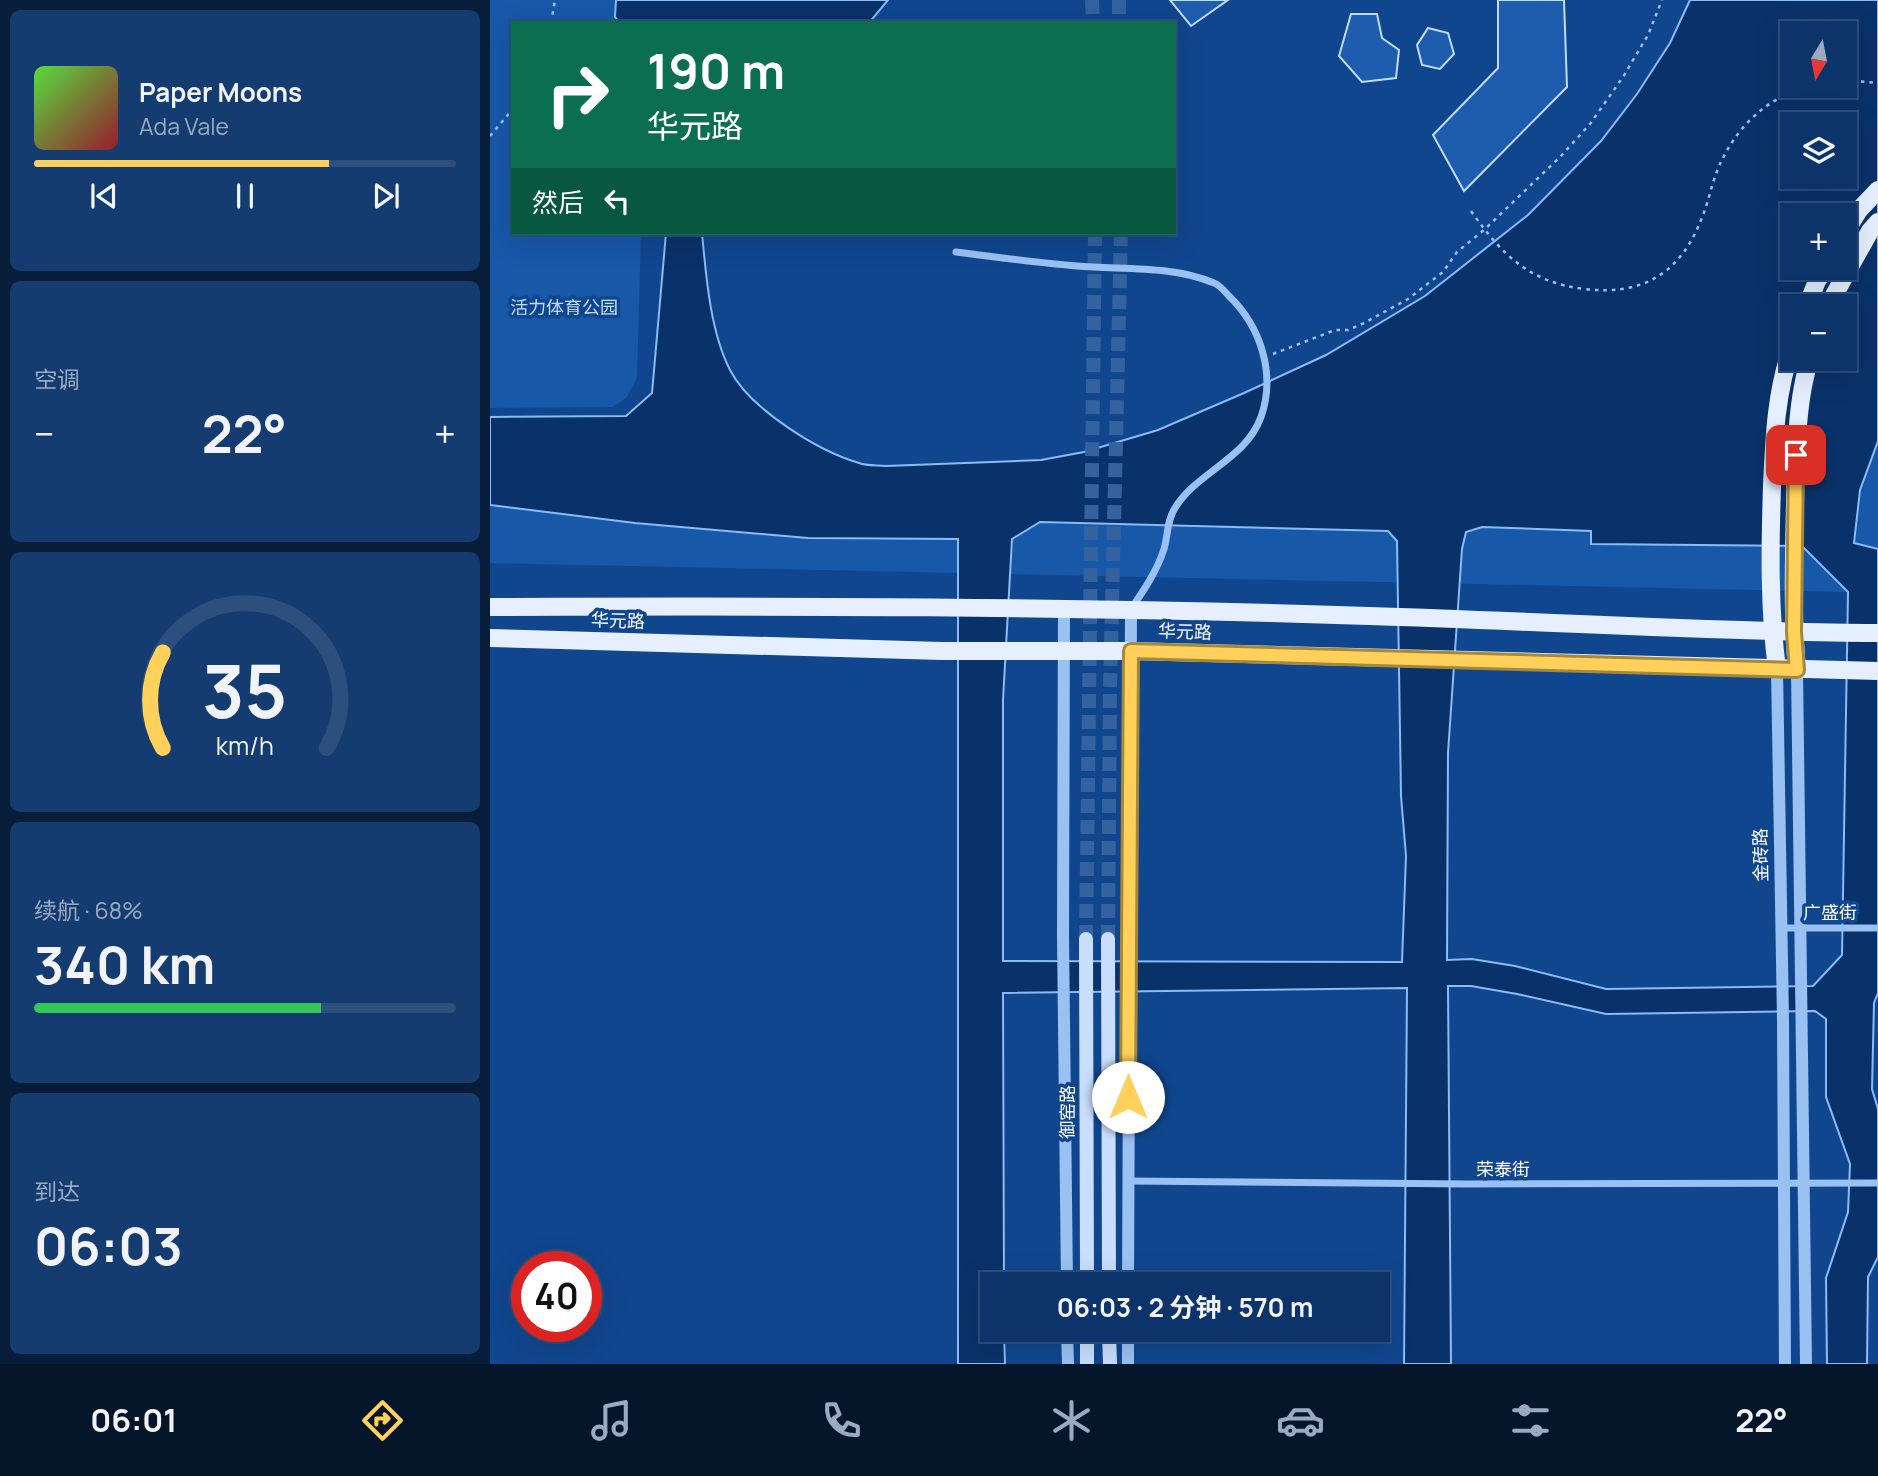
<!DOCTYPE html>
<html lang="zh">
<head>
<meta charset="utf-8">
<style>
  :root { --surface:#0c346a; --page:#153c70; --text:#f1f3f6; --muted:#9aaac1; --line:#2c4f7e; --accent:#ffd15b }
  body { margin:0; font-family:Manrope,"Noto Sans SC",sans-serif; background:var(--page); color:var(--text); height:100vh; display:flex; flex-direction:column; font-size:26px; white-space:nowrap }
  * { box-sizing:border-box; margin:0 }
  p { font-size:23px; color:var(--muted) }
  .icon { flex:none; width:38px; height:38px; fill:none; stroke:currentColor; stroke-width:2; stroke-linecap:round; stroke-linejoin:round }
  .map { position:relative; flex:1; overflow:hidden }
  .details { display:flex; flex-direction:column; gap:10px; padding:10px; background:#071d3a; width:490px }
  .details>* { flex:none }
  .top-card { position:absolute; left:21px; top:21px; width:665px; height:214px; border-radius:0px; box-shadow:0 7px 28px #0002,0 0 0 2px var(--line); background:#0b6e4f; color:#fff; overflow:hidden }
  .needle { width:46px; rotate:190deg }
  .fabs { position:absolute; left:1290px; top:21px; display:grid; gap:14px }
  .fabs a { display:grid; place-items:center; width:77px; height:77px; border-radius:0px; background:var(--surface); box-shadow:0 7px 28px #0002,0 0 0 2px var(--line); font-size:35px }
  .speed { position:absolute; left:21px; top:1251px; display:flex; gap:14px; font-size:35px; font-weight:700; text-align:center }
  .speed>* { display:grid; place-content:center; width:91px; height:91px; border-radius:50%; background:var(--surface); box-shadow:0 7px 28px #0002,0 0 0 2px var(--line); line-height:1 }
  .speed .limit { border:10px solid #d22; background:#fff; color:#111 }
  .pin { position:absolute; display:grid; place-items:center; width:60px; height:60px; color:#fff; margin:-30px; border-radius:14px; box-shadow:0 4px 10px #0006 }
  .me { position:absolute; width:77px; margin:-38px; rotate:0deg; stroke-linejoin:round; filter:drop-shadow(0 0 5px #0008) }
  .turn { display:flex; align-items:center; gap:24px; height:147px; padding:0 21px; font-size:32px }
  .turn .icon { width:91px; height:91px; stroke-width:2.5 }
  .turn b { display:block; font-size:49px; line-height:60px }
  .then { display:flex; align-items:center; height:66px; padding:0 21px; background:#0003; gap:14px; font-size:26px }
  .big { font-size:52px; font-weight:700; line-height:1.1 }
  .details .widget { flex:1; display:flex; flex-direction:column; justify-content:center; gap:10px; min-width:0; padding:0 24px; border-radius:10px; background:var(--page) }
  .details .dial { align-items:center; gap:0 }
  .dial svg { height:182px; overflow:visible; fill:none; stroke:var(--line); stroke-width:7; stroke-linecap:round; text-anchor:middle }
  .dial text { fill:var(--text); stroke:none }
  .song { display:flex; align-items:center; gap:21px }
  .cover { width:84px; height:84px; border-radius:10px; background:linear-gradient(135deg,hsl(110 70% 55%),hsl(350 70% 35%)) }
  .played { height:7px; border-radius:4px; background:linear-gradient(90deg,var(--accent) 70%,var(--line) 70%) }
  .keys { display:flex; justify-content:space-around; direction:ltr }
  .heat { display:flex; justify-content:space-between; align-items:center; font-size:38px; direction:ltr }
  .charge { height:10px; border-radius:5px; background:linear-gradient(90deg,#34c759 68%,var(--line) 0) }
  .trip { position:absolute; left:490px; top:1272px; width:410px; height:70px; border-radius:0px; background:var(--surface); box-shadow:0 7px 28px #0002,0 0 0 2px var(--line); font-weight:700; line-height:70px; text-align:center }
  .tabs { display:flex; height:112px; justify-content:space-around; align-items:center; background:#05152a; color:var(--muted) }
  .tabs .icon { width:49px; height:49px }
  .tabs .on { color:var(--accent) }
  .tabs b { font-size:32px; color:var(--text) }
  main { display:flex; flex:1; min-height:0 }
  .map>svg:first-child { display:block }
  .green { fill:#1858a9 }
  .water { fill:#0a326a; stroke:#8bbbf6; stroke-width:2; fill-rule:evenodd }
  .building { fill:#1e5dae; stroke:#c1dbfd; stroke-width:2 }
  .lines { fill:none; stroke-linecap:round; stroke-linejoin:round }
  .secondary-tunnel { stroke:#34629f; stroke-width:14; stroke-dasharray:14 7; stroke-linecap:butt }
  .path { stroke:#99c1f2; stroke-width:2.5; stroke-dasharray:3.5 5; stroke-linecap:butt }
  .minor { stroke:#99c1f2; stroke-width:7 }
  .tertiary { stroke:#99c1f2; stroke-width:12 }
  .secondary { stroke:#c8defc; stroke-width:14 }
  .primary { stroke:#e5efff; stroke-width:18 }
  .path-bridge { stroke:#99c1f2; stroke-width:2.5; stroke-dasharray:3.5 5; stroke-linecap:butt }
  .route-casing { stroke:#a6883b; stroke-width:18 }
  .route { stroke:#ffd15b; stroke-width:12 }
  .labels { text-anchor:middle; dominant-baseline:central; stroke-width:7; stroke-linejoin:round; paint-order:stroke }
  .park-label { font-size:18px; fill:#c1dbfd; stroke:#10468e }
  .street-label { font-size:18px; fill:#fff; stroke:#10468e }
</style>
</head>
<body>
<main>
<section class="details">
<div class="widget">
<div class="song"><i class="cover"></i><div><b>Paper Moons</b><p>Ada Vale</p></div></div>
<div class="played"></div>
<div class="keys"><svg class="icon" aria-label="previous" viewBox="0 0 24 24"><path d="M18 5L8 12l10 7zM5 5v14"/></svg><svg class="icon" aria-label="pause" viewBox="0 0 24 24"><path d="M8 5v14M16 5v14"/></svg><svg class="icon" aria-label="next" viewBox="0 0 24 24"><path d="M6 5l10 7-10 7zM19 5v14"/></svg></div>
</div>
<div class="widget"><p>空调</p>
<div class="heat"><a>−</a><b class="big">22°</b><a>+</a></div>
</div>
<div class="widget dial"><svg viewBox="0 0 100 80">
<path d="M14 69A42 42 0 1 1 86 69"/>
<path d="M14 69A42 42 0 0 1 14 27" stroke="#ffd15b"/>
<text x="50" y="56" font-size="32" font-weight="700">35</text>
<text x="50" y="72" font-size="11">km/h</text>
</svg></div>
<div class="widget"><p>续航 · 68%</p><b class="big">340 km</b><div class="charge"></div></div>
<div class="widget"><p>到达</p><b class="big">06:03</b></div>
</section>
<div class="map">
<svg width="1388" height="1364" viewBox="0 0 1388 1364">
  <rect width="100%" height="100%" fill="#10468e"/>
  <g class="green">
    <polygon points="0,0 191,0 137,23 23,23 23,233 151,233 147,378 137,397 123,407 0,408"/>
    <polygon points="1388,441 1388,549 1363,544 1370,490"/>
    <polygon points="0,505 145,523 522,539 550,522 898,531 992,527 1101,531 1101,544 1312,546 1358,592 0,563"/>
  </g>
  <g class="water">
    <polygon points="126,0 398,0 379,23 130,23 125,17"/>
    <path d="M 1200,0 L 1388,0 L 1388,441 L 1370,490 L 1364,543 L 1388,549 L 1388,993 L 1384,1003 L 1382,1089 L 1388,1109 L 1388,1257 L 1378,1277 L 1377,1364 L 1337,1364 L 1336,1278 L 1358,1212 L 1360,1164 L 1336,1097 L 1336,1019 L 1325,1011 L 1116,1014 L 1027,994 L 981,986 L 958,986 L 961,1364 L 914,1364 L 917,988 L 513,993 L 514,1284 L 502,1284 L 502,1330 L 514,1330 L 515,1364 L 468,1364 L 468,539 L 318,538 L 145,523 L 0,505 L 0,417 L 136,416 L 162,393 L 176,233 L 212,233 C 216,275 220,331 240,370 C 260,409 328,451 369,463 C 377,466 387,465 396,466 L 551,460 L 594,452 L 668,430 L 754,393 L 836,355 L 935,296 L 1038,215 L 1111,141 L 1147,94 L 1180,43 ZM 1302,33 L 1354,33 L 1354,86 L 1302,86 ZM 1302,124 L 1354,124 L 1354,177 L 1302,177 ZM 1302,215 L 1354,215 L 1354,268 L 1302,268 ZM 1302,306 L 1354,306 L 1354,359 L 1302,359 ZM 550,522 L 898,531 L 907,541 L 911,796 L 916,856 L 912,962 L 513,961 L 513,700 L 522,539 ZM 992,527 L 1101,531 L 1101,544 L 1312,546 L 1358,592 L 1352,955 L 1323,986 L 1116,989 L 1025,966 L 982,959 L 957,960 L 958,753 L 972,549 L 976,532 Z"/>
  </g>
  <g class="building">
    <polygon points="680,0 738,0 701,26"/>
    <polygon points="1008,0 1074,0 1077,87 974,191 943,135 1008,68"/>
    <polygon points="861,14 887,14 892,38 909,50 906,78 872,82 849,56"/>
    <polygon points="938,28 958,33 964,54 950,69 932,65 927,45"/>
  </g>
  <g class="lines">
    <g class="secondary-tunnel">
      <polyline points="602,0 603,23"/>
      <polyline points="629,0 629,23"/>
      <polyline points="596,939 605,233"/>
      <polyline points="618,939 620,689 631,233"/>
    </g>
    <g class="path">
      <polyline points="61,23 65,0"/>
      <polyline points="1354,80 1388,83"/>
      <polyline points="0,136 23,109"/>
      <polyline points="783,354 845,330 858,330 874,323 918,299 953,272 967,252 994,230 1071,156 1100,124 1133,77 1158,35 1172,0"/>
    </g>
    <g class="minor">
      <path d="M 466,252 C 507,257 547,263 587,266 C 632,270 681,265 724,283 C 730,285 735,292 739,296 C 771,327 786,374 771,417 C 756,459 707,472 685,508 C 677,520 678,535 674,549 C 667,571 654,590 641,609"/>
      <polyline points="1292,928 1388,928"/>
      <polyline points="638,1181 978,1184 1388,1183"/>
    </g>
    <g class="tertiary">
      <polyline points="574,609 573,936 577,1284"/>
      <polyline points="1287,669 1293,1020 1295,1364"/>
      <polyline points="1307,670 1316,1364"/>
      <polyline points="638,1284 641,610"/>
      <polyline points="577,1330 578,1364"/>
      <polyline points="638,1364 638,1330"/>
    </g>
    <g class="secondary">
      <polyline points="596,939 597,1284"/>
      <polyline points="618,939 619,1284"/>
      <polyline points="597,1330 597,1364"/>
      <polyline points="619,1330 620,1364"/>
    </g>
    <g class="primary">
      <polyline points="1354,234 1369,210 1388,190"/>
      <polyline points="1317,306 1327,281 1335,268"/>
      <polyline points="1338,306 1380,231 1388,222"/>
      <path d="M 0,607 C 293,606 586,606 879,616 C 1049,621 1218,632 1388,633"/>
      <polyline points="0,638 452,651 641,651 1388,671"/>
      <path d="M 1287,669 C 1279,608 1280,548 1282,486 C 1284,440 1286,390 1302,347"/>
      <path d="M 1307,670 C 1302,614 1304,559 1305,503 C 1306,459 1306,400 1320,359"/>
    </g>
    <path class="path-bridge" d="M 981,211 C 1012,255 1039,282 1094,289 C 1155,296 1192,272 1213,215 C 1220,197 1223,177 1232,160 C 1250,123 1279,98 1317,86"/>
  </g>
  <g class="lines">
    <g class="route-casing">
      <polyline id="route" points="638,1097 641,651 1307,670 1304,632 1306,455"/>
    </g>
    <use href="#route" class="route"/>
  </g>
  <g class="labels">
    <g class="park-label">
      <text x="74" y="307">活力体育公园</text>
    </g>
    <g class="street-label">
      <text transform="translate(128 620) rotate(2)">华元路</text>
      <text transform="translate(695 631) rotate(2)">华元路</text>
      <text transform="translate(1270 855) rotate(-91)">金砖路</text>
      <text x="1340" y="912">广盛街</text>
      <text transform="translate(577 1112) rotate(-90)">御窑路</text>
      <text x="1013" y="1169">荣泰街</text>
    </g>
  </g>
</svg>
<div class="fabs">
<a><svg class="needle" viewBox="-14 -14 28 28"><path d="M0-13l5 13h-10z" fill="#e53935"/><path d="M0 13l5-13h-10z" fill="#9aaac1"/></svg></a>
<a><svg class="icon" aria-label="layers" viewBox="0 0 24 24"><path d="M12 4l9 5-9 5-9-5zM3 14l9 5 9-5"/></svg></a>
<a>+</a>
<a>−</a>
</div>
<div class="speed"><div class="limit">40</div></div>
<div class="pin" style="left:1306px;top:455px;background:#d93025"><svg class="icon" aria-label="arrive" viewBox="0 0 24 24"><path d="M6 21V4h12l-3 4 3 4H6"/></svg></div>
<svg class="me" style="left:638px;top:1097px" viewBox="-20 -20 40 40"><circle r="19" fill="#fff"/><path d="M0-13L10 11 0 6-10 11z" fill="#ffd15b"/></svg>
<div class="trip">06:03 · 2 分钟 · 570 m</div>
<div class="top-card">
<div class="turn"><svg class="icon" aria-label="right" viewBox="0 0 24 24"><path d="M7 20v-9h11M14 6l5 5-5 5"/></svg><div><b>190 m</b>华元路</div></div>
<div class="then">然后<svg class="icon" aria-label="left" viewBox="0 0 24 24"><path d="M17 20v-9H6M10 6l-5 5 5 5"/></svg></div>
</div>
</div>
</main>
<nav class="tabs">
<b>06:01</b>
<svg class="icon on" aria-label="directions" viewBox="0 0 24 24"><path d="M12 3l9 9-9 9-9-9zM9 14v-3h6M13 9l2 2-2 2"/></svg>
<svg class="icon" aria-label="music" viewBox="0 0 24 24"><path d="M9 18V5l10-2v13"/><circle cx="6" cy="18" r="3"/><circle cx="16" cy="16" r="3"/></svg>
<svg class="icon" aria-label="phone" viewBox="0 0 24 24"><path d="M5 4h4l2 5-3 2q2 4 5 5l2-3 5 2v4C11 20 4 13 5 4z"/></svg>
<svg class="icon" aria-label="climate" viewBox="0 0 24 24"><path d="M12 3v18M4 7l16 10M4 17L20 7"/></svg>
<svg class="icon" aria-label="car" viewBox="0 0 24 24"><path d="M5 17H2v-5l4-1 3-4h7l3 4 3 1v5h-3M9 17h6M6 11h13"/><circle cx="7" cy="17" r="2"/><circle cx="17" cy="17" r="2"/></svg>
<svg class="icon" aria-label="filters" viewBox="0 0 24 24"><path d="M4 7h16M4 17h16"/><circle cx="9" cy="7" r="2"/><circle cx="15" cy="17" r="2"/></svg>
<b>22°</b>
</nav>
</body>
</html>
